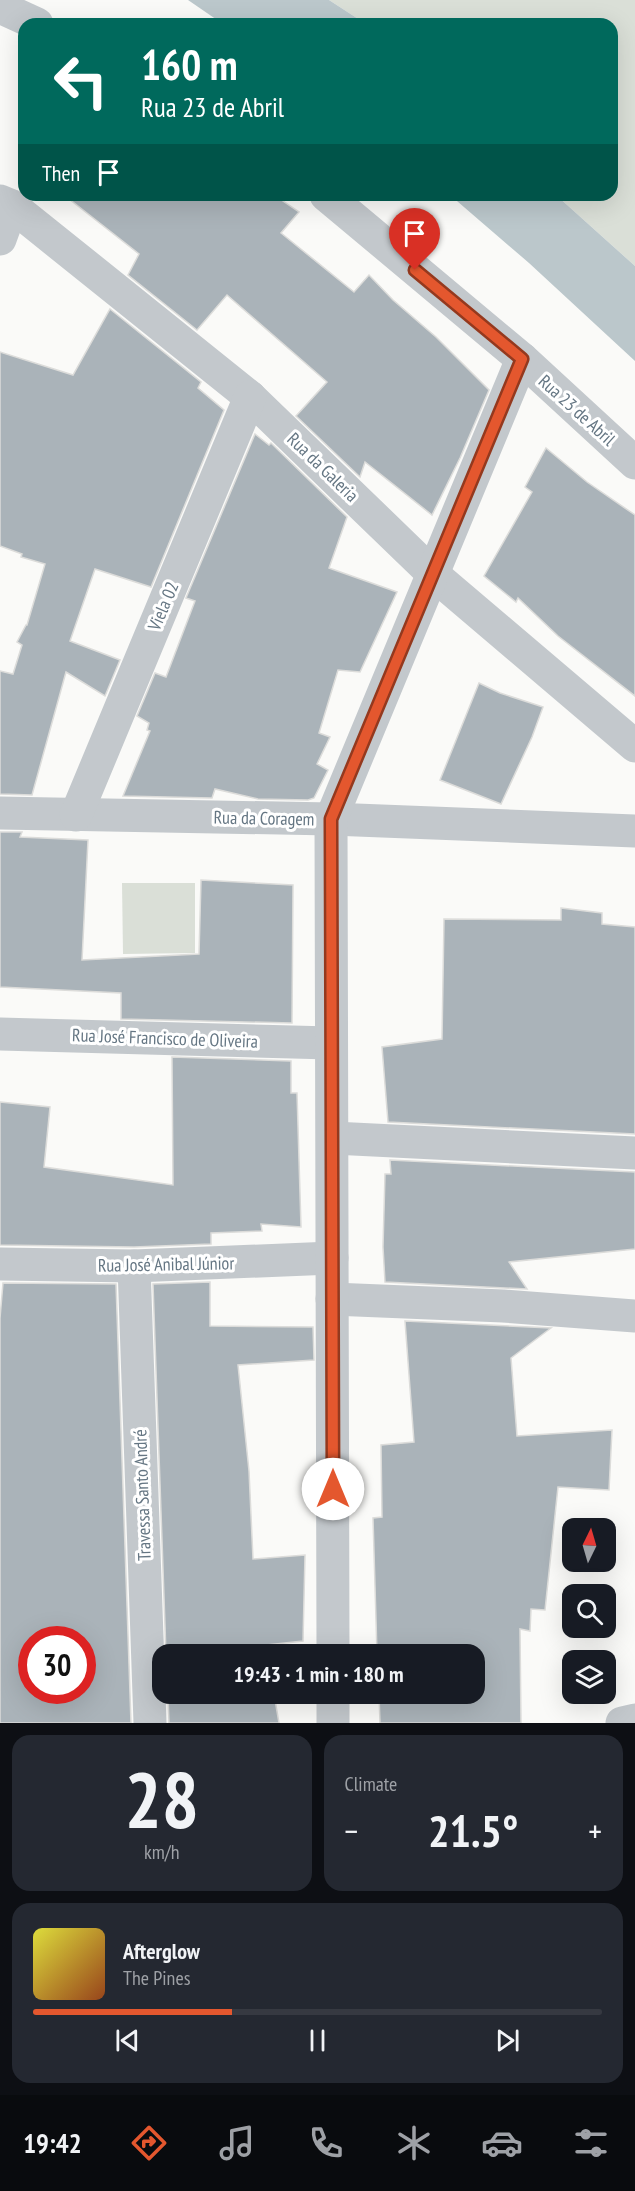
<!DOCTYPE html>
<html lang="en">
<head>
<meta charset="utf-8">
<style>
  :root { --surface:#171b24; --page:#242831; --text:#f1f3f6; --muted:#9ea1a6; --line:#363941; --accent:#e4572e }
  body { margin:0; font-family:"PT Sans Narrow",sans-serif; background:var(--page); color:var(--text); height:100vh; display:flex; flex-direction:column; font-size:22px; white-space:nowrap }
  * { box-sizing:border-box; margin:0 }
  p { font-size:20px; color:var(--muted) }
  .icon { flex:none; width:33px; height:33px; fill:none; stroke:currentColor; stroke-width:2; stroke-linecap:round; stroke-linejoin:round }
  .map { position:relative; height:1723px; overflow:hidden }
  .side { display:flex; flex-direction:column; gap:12px; padding:12px; background:#0d0f14; flex:1 }
  .side>* { flex:none }
  .top-card { position:absolute; left:18px; top:18px; width:600px; height:183px; border-radius:18px; box-shadow:0 6px 24px #0002; background:#00695c; color:#fff; overflow:hidden }
  .needle { width:39px; rotate:5deg }
  .controls { position:absolute; left:562px; top:1518px; display:grid; gap:12px }
  .controls a { display:grid; place-items:center; width:54px; height:54px; border-radius:12px; background:var(--surface); box-shadow:0 6px 24px #0002; font-size:30px }
  .speed { position:absolute; left:18px; top:1626px; display:flex; gap:12px; font-size:30px; font-weight:700; text-align:center }
  .speed>* { display:grid; place-content:center; width:78px; height:78px; border-radius:50%; background:var(--surface); box-shadow:0 6px 24px #0002; line-height:1 }
  .speed .limit { border:9px solid #d22; background:#fff; color:#111 }
  .pin { position:absolute; display:grid; place-items:center; width:51px; height:51px; color:#fff; margin:-62px -26px; border-radius:50% 50% 50% 0; rotate:-45deg; box-shadow:0 0 6px #0007 }
  .pin .icon { rotate:45deg }
  .me { position:absolute; width:66px; margin:-33px; rotate:0deg; stroke-linejoin:round; filter:drop-shadow(0 0 4px #0008) }
  .turn { display:flex; align-items:center; gap:21px; height:126px; padding:0 24px; font-size:27px }
  .turn .icon { width:78px; height:78px; stroke-width:2.5 }
  .turn b { display:block; font-size:42px; line-height:51px }
  .then { display:flex; align-items:center; height:57px; padding:0 24px; background:#0003; gap:12px; font-size:22px }
  .big { font-size:45px; font-weight:600; line-height:1.1 }
  .side .tile { flex:1; display:flex; flex-direction:column; justify-content:center; gap:9px; min-width:0; padding:0 21px; border-radius:18px; background:var(--page) }
  .side .dial { align-items:center; gap:0 }
  .dial b { font-size:78px; line-height:1 }
  .song { display:flex; align-items:center; gap:18px }
  .cover { width:72px; height:72px; border-radius:9px; background:linear-gradient(135deg,hsl(60 70% 55%),hsl(20 70% 35%)) }
  .played { height:6px; border-radius:3px; background:linear-gradient(90deg,var(--accent) 35%,var(--line) 35%) }
  .keys { display:flex; justify-content:space-around; direction:ltr }
  .heat { display:flex; justify-content:space-between; align-items:center; font-size:33px; direction:ltr }
  .side .tiles { flex:1; display:grid; gap:12px; grid-template-columns:1fr 1fr }
  .tile:last-child { grid-column:span 2 }
  .trip { position:absolute; left:152px; top:1644px; width:333px; height:60px; border-radius:18px; background:var(--surface); box-shadow:0 6px 24px #0002; font-weight:600; line-height:60px; text-align:center }
  .dock { display:flex; height:96px; justify-content:space-around; align-items:center; background:#090b0e; color:var(--muted) }
  .dock .icon { width:42px; height:42px }
  .dock .current { color:var(--accent) }
  .dock b { font-size:27px; color:var(--text) }
  .map>svg:first-child { display:block }
  .green { fill:#dadfd7 }
  .water { fill:#bbc7cb }
  .building { fill:#aab3b9; stroke:#dcdcda; stroke-width:1.5; fill-rule:evenodd }
  .lines { fill:none; stroke-linecap:round; stroke-linejoin:round }
  .minor { stroke:#c3c8cc; stroke-width:33 }
  .route-casing { stroke:#94391e; stroke-width:15 }
  .route { stroke:#e4572e; stroke-width:10 }
  .labels { text-anchor:middle; dominant-baseline:central; stroke-width:6; stroke-linejoin:round; paint-order:stroke }
  .street-label { font-size:18px; fill:#657683; stroke:#fff }
</style>
</head>
<body>
<div class="map">
<svg width="635" height="1723" viewBox="0 0 635 1723">
  <rect width="100%" height="100%" fill="#fafaf8"/>
  <g class="green">
    <polygon points="329,0 635,0 635,266 556,195 612,195 612,24 366,24"/>
    <polygon points="122,883 195,883 195,953 123,954"/>
  </g>
  <g class="water">
    <polygon points="188,0 329,0 366,24 223,24"/>
    <polygon points="450,195 556,195 635,266 635,361 529,263"/>
  </g>
  <g class="building">
    <polygon points="64,195 274,195 299,212 281,233 354,292 369,275 393,300 436,337 489,390 460,458 432,515 365,462 360,477 296,416 327,382 227,295 197,330 128,275 139,254"/>
    <polygon points="110,309 201,382 198,388 224,410 151,587 95,569 70,641 120,660 105,696 66,672 32,795 0,794 0,671 13,674 22,645 17,642 26,625 27,625 45,564 21,557 22,554 0,546 0,352 73,375"/>
    <polygon points="255,434 269,445 271,443 347,517 329,568 397,592 360,672 338,670 319,733 330,737 317,764 328,770 314,798 308,800 258,799 215,789 212,798 123,796 150,731 147,730 149,723 137,716 155,673 166,677 195,601 186,598"/>
    <polygon points="546,448 587,482 635,515 635,696 558,636 518,598 516,602 484,576 532,492 525,487"/>
    <polygon points="479,683 500,693 543,707 532,737 501,804 440,780"/>
    <polygon points="0,832 22,832 20,837 88,840 82,960 199,954 201,880 293,885 292,1023 121,1019 121,993 0,987"/>
    <polygon points="561,908 602,913 602,924 635,927 635,1134 388,1122 382,1047 442,1039 444,919 561,920"/>
    <polygon points="172,1057 291,1061 291,1093 297,1093 301,1227 261,1224 262,1231 211,1233 211,1244 134,1247 0,1245 0,1102 50,1107 44,1167 173,1185"/>
    <polygon points="390,1160 635,1172 635,1249 509,1262 527,1289 385,1282 383,1247 385,1174 391,1174"/>
    <polygon points="210,1282 210,1326 313,1327 314,1360 238,1365 249,1471 253,1559 305,1555 303,1641 267,1645 268,1654 166,1654 153,1284"/>
    <path d="M 3,1283 L 116,1284 L 131,1723 L 0,1723 L 0,1318 ZM 32,1640 L 82,1640 L 82,1690 L 32,1690 Z"/>
    <polygon points="405,1321 551,1328 511,1358 517,1436 612,1430 609,1490 558,1487 545,1610 531,1609 530,1631 520,1629 521,1723 380,1723 379,1694 474,1694 474,1654 377,1654 373,1518 382,1517 381,1445 414,1442"/>
    <polygon points="168,1694 274,1694 279,1723 169,1723"/>
  </g>
  <g class="lines">
    <g class="minor">
      <polyline points="0,7 37,24"/>
      <polyline points="326,195 522,359 635,463"/>
      <polyline points="0,201 12,206 250,397 434,575 635,746"/>
      <polyline points="0,239 12,206"/>
      <polyline points="0,813 331,819 635,831"/>
      <polyline points="76,815 250,397"/>
      <polyline points="0,1034 331,1043"/>
      <polyline points="333,1138 635,1153"/>
      <polyline points="0,1264 134,1266 332,1258"/>
      <polyline points="134,1266 150,1723"/>
      <polyline points="332,1299 503,1306 635,1316"/>
      <polyline points="333,1654 331,819 522,359"/>
      <polyline points="333,1694 333,1723"/>
      <polyline points="622,1723 635,1720"/>
    </g>
  </g>
  <g class="lines">
    <g class="route-casing">
      <polyline id="route" points="333,1489 331,819 522,359 415,270"/>
    </g>
    <use href="#route" class="route"/>
  </g>
  <g class="labels">
    <g class="street-label">
      <text transform="translate(577 410) rotate(42)">Rua 23 de Abril</text>
      <text transform="translate(323 467) rotate(44)">Rua da Galeria</text>
      <text transform="translate(163 606) rotate(-67)">Viela 02</text>
      <text transform="translate(264 818) rotate(1)">Rua da Coragem</text>
      <text transform="translate(165 1038) rotate(2)">Rua José Francisco de Oliveira</text>
      <text transform="translate(166 1264) rotate(-1)">Rua José Anibal Júnior</text>
      <text transform="translate(142 1495) rotate(-92)">Travessa Santo André</text>
    </g>
  </g>
</svg>
<div class="controls">
<a><svg class="needle" viewBox="-14 -14 28 28"><path d="M0-13l5 13h-10z" fill="#e53935"/><path d="M0 13l5-13h-10z" fill="#9ea1a6"/></svg></a>
<a><svg class="icon" aria-label="search" viewBox="0 0 24 24"><circle cx="10" cy="10" r="6"/><path d="M15 15l6 6"/></svg></a>
<a><svg class="icon" aria-label="layers" viewBox="0 0 24 24"><path d="M12 4l9 5-9 5-9-5zM3 14l9 5 9-5"/></svg></a>
</div>
<div class="speed"><div class="limit">30</div></div>
<div class="pin" style="left:415px;top:270px;background:#d93025"><svg class="icon" aria-label="arrive" viewBox="0 0 24 24"><path d="M6 21V4h12l-3 4 3 4H6"/></svg></div>
<svg class="me" style="left:333px;top:1489px" viewBox="-20 -20 40 40"><circle r="19" fill="#fff"/><path d="M0-13L10 11 0 6-10 11z" fill="#e4572e"/></svg>
<div class="trip">19:43 · 1 min · 180 m</div>
<div class="top-card">
<div class="turn"><svg class="icon" aria-label="left" viewBox="0 0 24 24"><path d="M17 20v-9H6M10 6l-5 5 5 5"/></svg><div><b>160 m</b>Rua 23 de Abril</div></div>
<div class="then">Then<svg class="icon" aria-label="arrive" viewBox="0 0 24 24"><path d="M6 21V4h12l-3 4 3 4H6"/></svg></div>
</div>
</div>
<section class="side">
<div class="tiles">
<div class="tile dial"><b>28</b><p>km/h</p></div>
<div class="tile"><p>Climate</p>
<div class="heat"><a>−</a><b class="big">21.5°</b><a>+</a></div>
</div>
<div class="tile">
<div class="song"><i class="cover"></i><div><b>Afterglow</b><p>The Pines</p></div></div>
<div class="played"></div>
<div class="keys"><svg class="icon" aria-label="previous" viewBox="0 0 24 24"><path d="M18 5L8 12l10 7zM5 5v14"/></svg><svg class="icon" aria-label="pause" viewBox="0 0 24 24"><path d="M8 5v14M16 5v14"/></svg><svg class="icon" aria-label="next" viewBox="0 0 24 24"><path d="M6 5l10 7-10 7zM19 5v14"/></svg></div>
</div>
</div>
</section>
<nav class="dock">
<b>19:42</b>
<svg class="icon current" aria-label="directions" viewBox="0 0 24 24"><path d="M12 3l9 9-9 9-9-9zM9 14v-3h6M13 9l2 2-2 2"/></svg>
<svg class="icon" aria-label="music" viewBox="0 0 24 24"><path d="M9 18V5l10-2v13"/><circle cx="6" cy="18" r="3"/><circle cx="16" cy="16" r="3"/></svg>
<svg class="icon" aria-label="phone" viewBox="0 0 24 24"><path d="M5 4h4l2 5-3 2q2 4 5 5l2-3 5 2v4C11 20 4 13 5 4z"/></svg>
<svg class="icon" aria-label="climate" viewBox="0 0 24 24"><path d="M12 3v18M4 7l16 10M4 17L20 7"/></svg>
<svg class="icon" aria-label="car" viewBox="0 0 24 24"><path d="M5 17H2v-5l4-1 3-4h7l3 4 3 1v5h-3M9 17h6M6 11h13"/><circle cx="7" cy="17" r="2"/><circle cx="17" cy="17" r="2"/></svg>
<svg class="icon" aria-label="filters" viewBox="0 0 24 24"><path d="M4 7h16M4 17h16"/><circle cx="9" cy="7" r="2"/><circle cx="15" cy="17" r="2"/></svg>
</nav>
</body>
</html>
